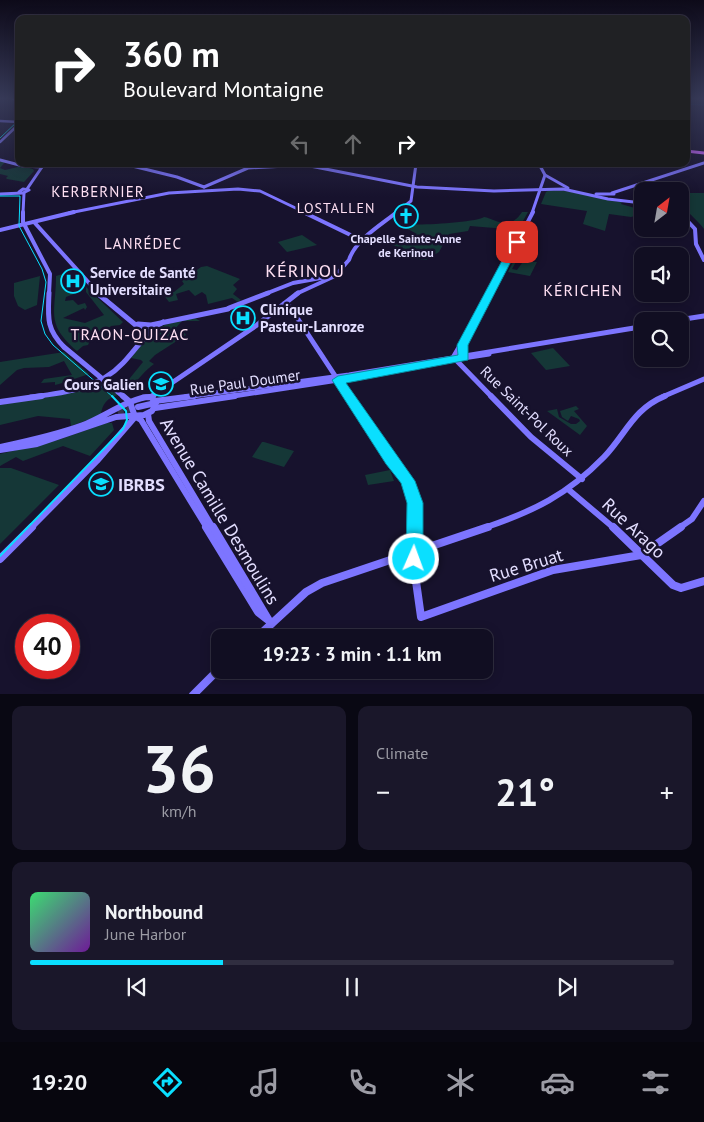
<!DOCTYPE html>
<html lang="en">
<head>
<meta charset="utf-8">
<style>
  :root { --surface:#110e22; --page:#1a172a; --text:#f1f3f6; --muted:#9c9ca5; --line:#302e40; --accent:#0adfff }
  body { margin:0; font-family:"PT Sans",sans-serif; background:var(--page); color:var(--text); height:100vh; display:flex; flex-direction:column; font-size:19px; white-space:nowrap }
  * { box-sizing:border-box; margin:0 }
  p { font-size:16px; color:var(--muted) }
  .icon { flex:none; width:28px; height:28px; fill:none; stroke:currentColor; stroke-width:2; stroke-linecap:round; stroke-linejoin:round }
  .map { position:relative; height:694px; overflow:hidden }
  .side { display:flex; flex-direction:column; gap:12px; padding:12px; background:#090813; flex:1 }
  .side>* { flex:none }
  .top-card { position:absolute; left:15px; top:15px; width:675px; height:152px; border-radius:10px; box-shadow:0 2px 12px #0003,0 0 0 1px var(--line); background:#202124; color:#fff; overflow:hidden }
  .needle { width:32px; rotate:31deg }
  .tools { position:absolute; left:634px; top:182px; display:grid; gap:10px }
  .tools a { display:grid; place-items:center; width:55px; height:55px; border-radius:10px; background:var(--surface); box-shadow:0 2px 12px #0003,0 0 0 1px var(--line); font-size:25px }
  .speed { position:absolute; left:15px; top:614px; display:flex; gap:10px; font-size:25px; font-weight:700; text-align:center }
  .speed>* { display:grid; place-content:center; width:65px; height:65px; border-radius:50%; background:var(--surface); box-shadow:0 2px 12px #0003,0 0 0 1px var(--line); line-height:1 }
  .speed .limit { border:8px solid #d22; background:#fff; color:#111 }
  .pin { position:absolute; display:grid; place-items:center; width:42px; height:42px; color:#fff; margin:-21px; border-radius:10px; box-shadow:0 2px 8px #0006 }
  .me { position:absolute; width:55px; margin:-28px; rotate:2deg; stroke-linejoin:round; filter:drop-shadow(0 0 4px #0008) }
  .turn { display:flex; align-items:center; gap:18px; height:105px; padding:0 25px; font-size:22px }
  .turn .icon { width:65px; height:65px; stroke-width:2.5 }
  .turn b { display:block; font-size:35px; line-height:42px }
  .lanes { display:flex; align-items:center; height:48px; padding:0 25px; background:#0003; justify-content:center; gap:25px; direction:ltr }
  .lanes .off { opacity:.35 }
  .big { font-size:38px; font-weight:600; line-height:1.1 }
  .side .card { flex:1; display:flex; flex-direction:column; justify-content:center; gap:8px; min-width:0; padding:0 18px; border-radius:10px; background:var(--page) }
  .side .dial { align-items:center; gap:0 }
  .dial b { font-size:65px; line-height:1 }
  .song { display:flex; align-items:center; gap:15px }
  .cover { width:60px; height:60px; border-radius:8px; background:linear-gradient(135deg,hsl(140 70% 55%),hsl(280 70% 35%)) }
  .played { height:5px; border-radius:2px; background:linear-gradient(90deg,var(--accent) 30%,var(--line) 30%) }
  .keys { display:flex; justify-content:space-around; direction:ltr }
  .heat { display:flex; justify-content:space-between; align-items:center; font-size:28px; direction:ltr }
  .side .tiles { flex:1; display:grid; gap:12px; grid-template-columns:1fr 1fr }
  .card:last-child { grid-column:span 2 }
  .trip { position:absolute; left:211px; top:629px; width:282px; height:50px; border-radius:10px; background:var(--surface); box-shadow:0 2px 12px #0003,0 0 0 1px var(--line); font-weight:600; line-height:50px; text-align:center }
  .dock { display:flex; height:80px; justify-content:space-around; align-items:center; background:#07060e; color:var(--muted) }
  .dock .icon { width:35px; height:35px }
  .dock .on { color:var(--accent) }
  .dock b { font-size:22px; color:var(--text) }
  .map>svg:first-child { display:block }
  .green { fill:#153737 }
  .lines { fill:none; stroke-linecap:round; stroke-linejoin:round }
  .stream { stroke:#0d2451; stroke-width:1 }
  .secondary-tunnel { stroke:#36314c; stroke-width:6; stroke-dasharray:6 3; stroke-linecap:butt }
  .secondary-far5 { stroke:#7d75ff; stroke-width:2.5 }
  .secondary-far4 { stroke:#7d75ff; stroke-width:3 }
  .secondary-far3 { stroke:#7d75ff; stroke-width:4 }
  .secondary-far2 { stroke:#7d75ff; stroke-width:5 }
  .secondary-far1 { stroke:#7d75ff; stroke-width:6 }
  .secondary { stroke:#7d75ff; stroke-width:8 }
  .primary { stroke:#ca65ff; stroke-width:3 }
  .tram-far1 { stroke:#0adfff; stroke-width:1 }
  .tram { stroke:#0adfff; stroke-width:2 }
  .secondary-bridge { stroke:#7d75ff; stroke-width:5 }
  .route { fill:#0adfff; stroke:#0691a6 }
  .labels { text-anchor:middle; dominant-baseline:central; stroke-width:5; stroke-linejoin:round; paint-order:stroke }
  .far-poi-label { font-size:12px; font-weight:bold; fill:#e3deff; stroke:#17122d }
  .far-neighbourhood-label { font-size:14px; letter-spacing:1px; fill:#ffe0f3; stroke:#17122d }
  .far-quarter-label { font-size:15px; letter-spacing:1px; fill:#ffe0f3; stroke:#17122d }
  .poi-label { font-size:15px; font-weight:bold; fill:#e3deff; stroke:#17122d; text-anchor:start }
  .street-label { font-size:15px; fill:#e3deff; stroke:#17122d }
  .neighbourhood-label { font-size:16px; letter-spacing:1px; fill:#ffe0f3; stroke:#17122d }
  .quarter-label { font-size:18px; letter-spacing:1px; fill:#ffe0f3; stroke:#17122d }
  .near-poi-label { font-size:18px; font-weight:bold; fill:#e3deff; stroke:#17122d; text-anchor:start }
  .near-street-label { font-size:18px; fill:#e3deff; stroke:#17122d }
</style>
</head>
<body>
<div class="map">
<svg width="704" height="695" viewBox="0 0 704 695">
  <rect width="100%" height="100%" fill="#17122d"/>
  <g class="green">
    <polygon points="0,161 5,162 0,168 5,170 22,166 33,169 34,171 24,182 7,179 6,178 8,176 0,174"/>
    <path d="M 550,190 C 576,190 598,200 622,202 L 621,204 L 635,208 L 638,203 L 642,204 L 642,214 L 631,217 L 609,214 L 605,231 L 583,224 L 587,211 L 541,204 L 546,192 Z"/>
    <path d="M 680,193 L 704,193 L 704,229 C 696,217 680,210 680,193 Z"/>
    <path d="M 522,212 L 528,212 L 518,230 L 470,226 L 468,231 L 449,234 L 439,252 L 426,260 L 410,258 L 419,254 L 383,242 L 417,234 L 402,226 L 409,224 C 418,226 478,222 484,217 C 496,219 509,232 522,212 Z"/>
    <polygon points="302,235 317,245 287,252 278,242"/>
    <polygon points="519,250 522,250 518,257 515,259 517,260 512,269 517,270 525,259 530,262 537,262 530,276 508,272"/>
    <polygon points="207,266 240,279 233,285 237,289 233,294 241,300 238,302 232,298 208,304 206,295 202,292 195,296 189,290 176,294 178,300 169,302 163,294 174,292 184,284 182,281 201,267"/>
    <path d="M 72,271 L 73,273 L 61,278 L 64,284 L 70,285 L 78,283 L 73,275 L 75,273 L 84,284 L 81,291 L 66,297 L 65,301 L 73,300 L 78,305 L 85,303 L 87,307 L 85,310 L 84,308 L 63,318 L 85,323 L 104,315 L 86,292 L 86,287 L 123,322 L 120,325 L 111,326 L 106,331 L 93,334 L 88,345 L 83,346 L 77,351 C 45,323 56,313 56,276 Z"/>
    <polygon points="40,276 37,305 25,310 18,306 14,296 14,283"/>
    <path d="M 195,318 L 200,321 L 182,321 L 173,331 L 184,332 L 186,335 L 155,355 L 149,361 L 154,364 C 144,371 139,379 131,387 C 121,398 103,393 101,415 L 71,426 L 70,419 L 38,416 L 0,425 L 0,405 L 65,394 L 89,389 L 98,384 L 121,384 L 130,378 L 143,362 L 141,360 L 131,358 C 157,326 153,326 195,318 Z"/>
    <polygon points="553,348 570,366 546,370 531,353"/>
    <polygon points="64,352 89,374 59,384 55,385 55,382 41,383 44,379 72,375 64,361 49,367 24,368 17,370 0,385 0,362"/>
    <polygon points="576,406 579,409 574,411 587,426 580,435 547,411 557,409 559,417 571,424 576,424 580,421 579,419 571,416 568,421 562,417 560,411"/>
    <polygon points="107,423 112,423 114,430 90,456 63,446 23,461 16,457 0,466 0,454 58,440"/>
    <polygon points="262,442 264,442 294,451 284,467 252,457"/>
    <polygon points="0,468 11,468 59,485 0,544"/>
    <polygon points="390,470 394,481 368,485 365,475"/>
  </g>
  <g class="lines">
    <polyline class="stream" points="686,104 704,105"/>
    <polyline class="secondary-tunnel" points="118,413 135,408"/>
    <g class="secondary-far5">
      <polyline points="13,99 19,100"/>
      <polyline points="0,121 19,122"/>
      <polyline points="0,142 19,124"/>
    </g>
    <g class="secondary-far4">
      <polyline points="0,160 23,166 42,167"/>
      <polyline points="124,164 177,177 204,187"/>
      <polyline points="539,164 545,175 568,188"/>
      <polyline points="204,187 248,168 305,165 417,187 494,191 563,189 608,199 642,203"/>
      <polyline points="27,189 42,167"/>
      <polyline points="612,193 704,163"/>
      <polyline points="0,194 23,193 29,190 23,189 19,192"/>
      <polyline points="596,194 614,194"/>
      <polyline points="23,213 24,193"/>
      <polyline points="69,213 169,193 238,189 260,191 306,213"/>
      <polyline points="396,213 411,201 416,164"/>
      <polyline points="532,213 545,175"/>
    </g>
    <g class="secondary-far3">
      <polyline points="23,212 23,222 50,274 49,294"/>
      <polyline points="303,212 363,241"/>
      <polyline points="680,213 695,229 696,244 704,260"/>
      <polyline points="34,222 99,294"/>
      <polyline points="0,230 74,212"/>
      <path d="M 349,260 C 355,240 381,225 397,212"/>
      <polyline points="265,294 293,283 326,277"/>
      <polyline points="296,294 335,276 348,261"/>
      <polyline points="490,294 533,212"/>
    </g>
    <g class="secondary-far2">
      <path d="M 49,293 C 48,317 46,329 64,347"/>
      <polyline points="97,293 138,327 144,331 150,330"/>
      <polyline points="284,304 290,307 349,397"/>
      <polyline points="229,308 268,293"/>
      <polyline points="672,321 704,316"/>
      <polyline points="138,324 151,325 228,309"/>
      <polyline points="635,328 637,325 642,327"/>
      <polyline points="454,356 491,293"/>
      <polyline points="450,360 489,354"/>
      <polyline points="456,360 492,397"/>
      <polyline points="105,381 124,397"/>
      <path d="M 31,397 C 64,393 99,389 123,363 C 136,349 146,333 163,322"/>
      <polyline points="143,397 151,397"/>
      <polyline points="151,397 257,325 298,293"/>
      <polyline points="185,397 349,375 634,328 642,330"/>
      <polyline points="227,397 351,378"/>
      <polyline points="662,397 704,379"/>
    </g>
    <g class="secondary-far1">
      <polyline points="123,396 130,402 135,417"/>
      <polyline points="349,396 407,484 414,503 414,528"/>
      <polyline points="491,396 531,437 582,479"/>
      <polyline points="151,397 153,396"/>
      <polyline points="155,401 194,396"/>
      <polyline points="0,402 42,396"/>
      <polyline points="138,407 151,404"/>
      <polyline points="155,408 235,396"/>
      <polyline points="148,414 149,421 213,528"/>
      <polyline points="136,417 141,420 207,528"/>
      <path d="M 0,447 C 28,441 56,435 83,425 C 102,418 133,396 151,397 L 156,403 L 152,411 L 144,415 L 116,417 L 37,444 L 0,450"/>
      <polyline points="569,490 614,528"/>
      <polyline points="31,528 97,461 135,417"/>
      <path d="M 484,528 C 534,511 567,495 604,457 C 626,434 633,409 665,396"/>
      <polyline points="679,528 692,519 704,501"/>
    </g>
    <g class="secondary">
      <polyline points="206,527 258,612 267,619"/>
      <polyline points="213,527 271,624"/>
      <polyline points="414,527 413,560 421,617 553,570 641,555 681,527"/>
      <polyline points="613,527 673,585 681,588 704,581"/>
      <polyline points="0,559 32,527"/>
      <polyline points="256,638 306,592 322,583 488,527"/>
      <polyline points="193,695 220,668"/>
    </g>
    <polyline class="primary" points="686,151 704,153"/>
    <g class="tram-far1">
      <polyline points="0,138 19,120"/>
      <polyline points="0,196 20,196 19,226 42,269 46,282 41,321 45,334 53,345 113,397"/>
    </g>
    <polyline class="tram" points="0,556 123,429 127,420 126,411 112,396"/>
    <polyline class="secondary-bridge" points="64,347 105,381"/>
  </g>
  <linearGradient id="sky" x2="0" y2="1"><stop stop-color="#0d0a19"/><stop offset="0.5" stop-color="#363957"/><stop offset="1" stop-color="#363957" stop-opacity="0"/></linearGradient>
  <rect width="704" height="197" fill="url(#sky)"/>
  <polygon class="route" points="517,240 521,242 468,345 468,360 346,383 415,481 423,503 423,559 420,565 414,567 408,565 406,559 407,503 401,483 386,464 332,380 338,376 458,355 457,345 512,242"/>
  <defs>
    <g id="church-ring" transform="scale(1.25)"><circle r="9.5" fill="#17122d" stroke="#0adfff" stroke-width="1.5"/><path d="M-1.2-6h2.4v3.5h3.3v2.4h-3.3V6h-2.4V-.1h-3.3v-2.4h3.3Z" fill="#0adfff"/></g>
    <g id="hospital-ring" transform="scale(1.25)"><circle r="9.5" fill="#17122d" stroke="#0adfff" stroke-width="1.5"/><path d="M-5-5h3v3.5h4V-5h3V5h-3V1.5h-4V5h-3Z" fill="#0adfff"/></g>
    <g id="university-ring" transform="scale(1.25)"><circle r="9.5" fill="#17122d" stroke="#0adfff" stroke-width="1.5"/><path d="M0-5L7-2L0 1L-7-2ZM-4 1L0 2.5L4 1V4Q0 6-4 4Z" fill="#0adfff"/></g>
  </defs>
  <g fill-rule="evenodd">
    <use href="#church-ring" x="406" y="216"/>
    <use href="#hospital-ring" x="73" y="281"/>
    <use href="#hospital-ring" x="243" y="318"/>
    <use href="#university-ring" x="161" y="384"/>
    <use href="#university-ring" x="101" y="484"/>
  </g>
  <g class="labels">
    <g class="far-poi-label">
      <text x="406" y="238">Chapelle Sainte-Anne<tspan x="406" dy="14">de Kerinou</tspan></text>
    </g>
    <g class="far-neighbourhood-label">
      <text x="336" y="208">LOSTALLEN</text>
    </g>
    <g class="far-quarter-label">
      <text x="98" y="191">KERBERNIER</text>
      <text x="143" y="243">LANRÉDEC</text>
    </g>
    <g class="poi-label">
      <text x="90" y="272">Service de Santé<tspan x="90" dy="17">Universitaire</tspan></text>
      <text x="260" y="309">Clinique<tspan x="260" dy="17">Pasteur-Lanroze</tspan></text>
      <text x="144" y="384" text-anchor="end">Cours Galien</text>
    </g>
    <g class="street-label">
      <text transform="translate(245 382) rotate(-8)">Rue Paul Doumer</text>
      <text transform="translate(527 411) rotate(44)">Rue Saint-Pol Roux</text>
    </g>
    <g class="neighbourhood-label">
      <text x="583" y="290">KÉRICHEN</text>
      <text x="130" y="334">TRAON-QUIZAC</text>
    </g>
    <g class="quarter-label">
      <text x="305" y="270">KÉRINOU</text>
    </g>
    <g class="near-poi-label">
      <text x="118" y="484">IBRBS</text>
    </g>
    <g class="near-street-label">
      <text transform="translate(220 511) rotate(59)">Avenue Camille Desmoulins</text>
      <text transform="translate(634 528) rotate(43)">Rue Arago</text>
      <text transform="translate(526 565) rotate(-17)">Rue Bruat</text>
    </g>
  </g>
</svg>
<div class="tools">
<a><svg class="needle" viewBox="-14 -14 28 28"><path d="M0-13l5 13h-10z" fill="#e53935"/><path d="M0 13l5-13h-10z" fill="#9c9ca5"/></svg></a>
<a><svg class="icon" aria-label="sound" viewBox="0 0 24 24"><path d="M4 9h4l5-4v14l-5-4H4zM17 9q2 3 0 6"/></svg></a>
<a><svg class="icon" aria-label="search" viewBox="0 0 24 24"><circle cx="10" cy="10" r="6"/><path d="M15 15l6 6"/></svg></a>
</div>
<div class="speed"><div class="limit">40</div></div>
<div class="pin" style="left:517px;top:242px;background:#d93025"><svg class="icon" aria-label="arrive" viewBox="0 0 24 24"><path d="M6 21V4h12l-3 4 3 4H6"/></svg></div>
<svg class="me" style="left:414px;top:559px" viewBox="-20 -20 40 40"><circle r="17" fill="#0adfff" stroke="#fff" stroke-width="3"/><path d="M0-11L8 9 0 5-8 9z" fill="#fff"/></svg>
<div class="trip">19:23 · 3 min · 1.1 km</div>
<div class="top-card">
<div class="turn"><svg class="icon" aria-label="right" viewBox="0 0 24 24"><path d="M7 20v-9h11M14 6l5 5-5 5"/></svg><div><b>360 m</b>Boulevard Montaigne</div></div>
<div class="lanes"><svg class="icon off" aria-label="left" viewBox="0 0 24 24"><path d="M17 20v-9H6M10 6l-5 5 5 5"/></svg><svg class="icon off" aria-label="ahead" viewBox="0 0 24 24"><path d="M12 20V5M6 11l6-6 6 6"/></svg><svg class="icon" aria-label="right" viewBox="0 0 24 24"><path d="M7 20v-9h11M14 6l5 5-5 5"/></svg></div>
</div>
</div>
<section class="side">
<div class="tiles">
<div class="card dial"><b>36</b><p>km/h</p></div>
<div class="card"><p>Climate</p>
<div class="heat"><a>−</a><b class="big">21°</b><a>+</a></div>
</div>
<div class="card">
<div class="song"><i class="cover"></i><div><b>Northbound</b><p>June Harbor</p></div></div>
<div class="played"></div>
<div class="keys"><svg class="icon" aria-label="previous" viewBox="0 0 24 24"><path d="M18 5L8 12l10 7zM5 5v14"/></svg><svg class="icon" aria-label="pause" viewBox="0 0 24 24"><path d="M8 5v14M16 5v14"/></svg><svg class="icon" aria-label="next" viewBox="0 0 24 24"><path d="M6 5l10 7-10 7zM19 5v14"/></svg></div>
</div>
</div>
</section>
<nav class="dock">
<b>19:20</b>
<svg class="icon on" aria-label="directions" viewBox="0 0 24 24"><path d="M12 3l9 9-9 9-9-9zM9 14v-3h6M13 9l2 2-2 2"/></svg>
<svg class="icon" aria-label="music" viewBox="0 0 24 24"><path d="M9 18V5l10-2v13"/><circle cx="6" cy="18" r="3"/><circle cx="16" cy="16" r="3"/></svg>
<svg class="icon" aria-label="phone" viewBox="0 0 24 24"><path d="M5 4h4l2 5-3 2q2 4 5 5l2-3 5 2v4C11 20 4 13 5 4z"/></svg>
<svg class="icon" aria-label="climate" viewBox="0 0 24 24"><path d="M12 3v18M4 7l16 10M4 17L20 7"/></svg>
<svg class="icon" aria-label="car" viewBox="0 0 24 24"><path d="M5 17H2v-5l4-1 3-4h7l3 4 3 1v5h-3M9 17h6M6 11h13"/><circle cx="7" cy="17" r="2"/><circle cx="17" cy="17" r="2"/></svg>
<svg class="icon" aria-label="filters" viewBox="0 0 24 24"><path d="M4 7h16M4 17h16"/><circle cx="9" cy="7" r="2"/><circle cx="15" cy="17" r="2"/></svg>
</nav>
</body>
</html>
